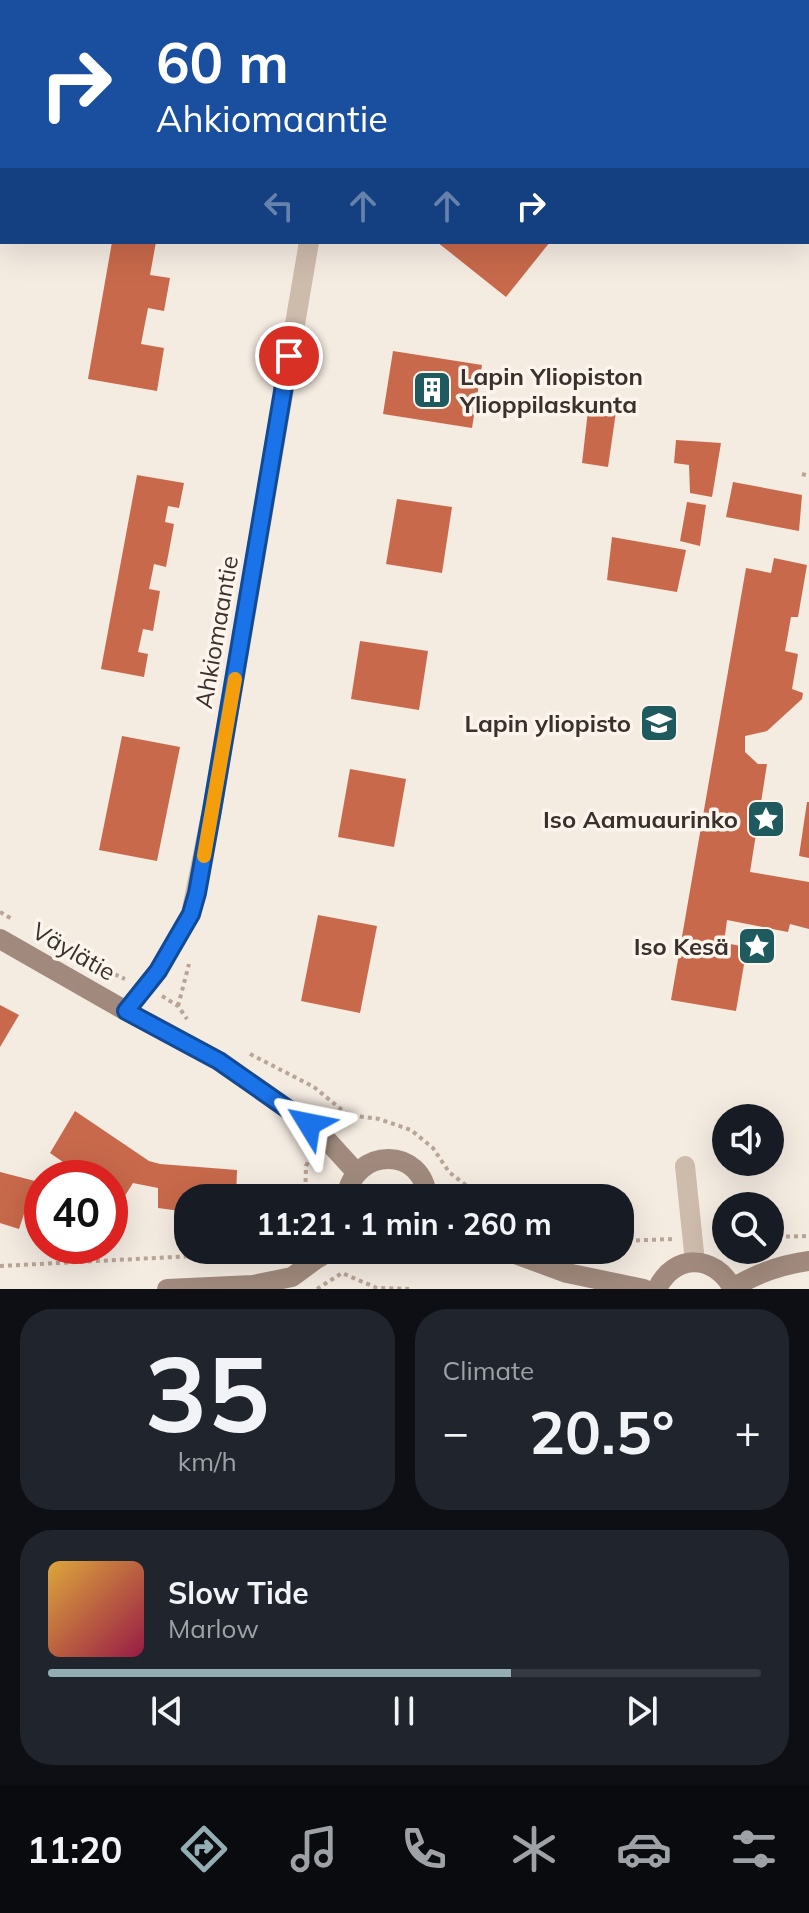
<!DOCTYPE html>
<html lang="en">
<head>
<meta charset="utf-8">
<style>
  :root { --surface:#171b24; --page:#20242c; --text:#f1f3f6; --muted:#9ea1a6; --line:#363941; --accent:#92aeb2 }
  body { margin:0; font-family:Mulish,sans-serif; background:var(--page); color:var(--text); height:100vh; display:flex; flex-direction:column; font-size:30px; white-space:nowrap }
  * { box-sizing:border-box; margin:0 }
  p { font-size:26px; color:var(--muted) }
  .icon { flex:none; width:44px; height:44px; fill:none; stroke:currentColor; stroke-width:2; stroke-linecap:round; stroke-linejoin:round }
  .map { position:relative; height:1289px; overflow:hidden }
  .details { display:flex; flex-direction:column; gap:20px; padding:20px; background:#0d0f14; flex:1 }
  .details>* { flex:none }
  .guide { position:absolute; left:0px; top:0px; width:810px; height:244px; box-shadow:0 8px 32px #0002; background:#1a4fa0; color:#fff; overflow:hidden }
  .tools { position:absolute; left:712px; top:1104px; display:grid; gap:16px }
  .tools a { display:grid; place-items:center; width:72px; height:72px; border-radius:50%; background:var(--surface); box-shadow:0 8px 32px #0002; font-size:40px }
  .speed { position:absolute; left:24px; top:1160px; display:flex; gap:16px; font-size:40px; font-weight:700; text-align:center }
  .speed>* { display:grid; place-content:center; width:104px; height:104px; border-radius:50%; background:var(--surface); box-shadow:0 8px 32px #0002; line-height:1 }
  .speed .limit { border:12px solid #d22; background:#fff; color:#111 }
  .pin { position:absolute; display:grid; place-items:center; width:68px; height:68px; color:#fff; margin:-34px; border:4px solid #fff; border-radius:50%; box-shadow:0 2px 8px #0007 }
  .me { position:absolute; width:88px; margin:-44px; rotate:305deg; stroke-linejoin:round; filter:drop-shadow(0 0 6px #0008) }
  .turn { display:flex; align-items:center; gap:28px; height:168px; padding:0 24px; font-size:36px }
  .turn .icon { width:104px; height:104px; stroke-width:2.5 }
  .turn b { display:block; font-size:56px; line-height:68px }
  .lanes { display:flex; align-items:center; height:76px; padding:0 24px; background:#0003; justify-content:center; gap:40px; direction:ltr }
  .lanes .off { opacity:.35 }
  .big { font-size:60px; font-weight:700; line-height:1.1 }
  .details .card { flex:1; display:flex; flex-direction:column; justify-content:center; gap:12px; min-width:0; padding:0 28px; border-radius:32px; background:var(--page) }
  .details .dial { align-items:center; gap:0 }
  .dial b { font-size:104px; line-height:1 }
  .song { display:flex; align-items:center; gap:24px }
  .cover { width:96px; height:96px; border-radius:12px; background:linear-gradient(135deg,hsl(40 70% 55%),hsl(340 70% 35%)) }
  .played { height:8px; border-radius:4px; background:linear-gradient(90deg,var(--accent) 65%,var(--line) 65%) }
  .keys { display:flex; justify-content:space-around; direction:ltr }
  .heat { display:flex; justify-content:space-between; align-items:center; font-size:44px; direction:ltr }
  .details .tiles { flex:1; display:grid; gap:20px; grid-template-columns:1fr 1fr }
  .card:last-child { grid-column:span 2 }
  .trip { position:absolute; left:174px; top:1184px; width:460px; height:80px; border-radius:32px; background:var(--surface); box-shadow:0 8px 32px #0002; font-weight:700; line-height:80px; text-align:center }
  .dock { display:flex; height:128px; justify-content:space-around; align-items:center; background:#090b0e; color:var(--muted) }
  .dock .icon { width:56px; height:56px }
  .dock .selected { color:var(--accent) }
  .dock b { font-size:36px; color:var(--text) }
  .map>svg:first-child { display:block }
  .building { fill:#c8694b }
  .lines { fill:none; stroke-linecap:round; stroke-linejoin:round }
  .path { stroke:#b9a596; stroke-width:4; stroke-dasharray:4 4; stroke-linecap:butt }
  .street { stroke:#cdbbac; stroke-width:20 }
  .secondary { stroke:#a18a7d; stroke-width:20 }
  .route-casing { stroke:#114b97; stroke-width:20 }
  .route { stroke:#1a73e8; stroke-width:14 }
  .slow { stroke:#f59e0b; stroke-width:14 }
  .labels { text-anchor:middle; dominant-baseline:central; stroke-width:7; stroke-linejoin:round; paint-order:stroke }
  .poi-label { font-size:24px; font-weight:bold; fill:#3b302b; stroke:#fbf5ee; text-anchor:end }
  .street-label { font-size:24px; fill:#3b302b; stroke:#fbf5ee }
</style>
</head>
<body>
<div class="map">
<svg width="809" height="1289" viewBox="0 0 809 1289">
  <rect width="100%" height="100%" fill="#f4ebe1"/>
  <g class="building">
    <polygon points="112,242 156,242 150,275 170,278 164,311 148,308 141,344 164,348 157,391 88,379"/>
    <polygon points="437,242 550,242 506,297"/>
    <polygon points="393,351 482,365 472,428 383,414"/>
    <polygon points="589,402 617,405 608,467 582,463"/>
    <polygon points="676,440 721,443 712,497 690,493 689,465 674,463"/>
    <polygon points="137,475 184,483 179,508 168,506 165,522 174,524 166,567 154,564 149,589 160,591 153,631 143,629 138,652 148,654 144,677 101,669"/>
    <polygon points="733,482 802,495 799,531 726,517"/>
    <polygon points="397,499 452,507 442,573 386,564"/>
    <polygon points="687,502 706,505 700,546 680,541"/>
    <polygon points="612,537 686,550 677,592 607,580"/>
    <polygon points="774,558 807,565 798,617 791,617 785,651 798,654 792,689 803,693 802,699 767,731 745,736 745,752 758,764 767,764 750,872 809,882 809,929 790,924 788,932 727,920 724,943 747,947 736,1011 671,1000 746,568 771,573"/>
    <polygon points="360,641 428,651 419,710 351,699"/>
    <polygon points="122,736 180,747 157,861 99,850"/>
    <polygon points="350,769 406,779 394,847 338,837"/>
    <polygon points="807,802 809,802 809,858 799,856"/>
    <polygon points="318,915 377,926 360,1013 301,1001"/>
    <polygon points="0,1005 19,1015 0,1047"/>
    <polygon points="75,1111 149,1161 160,1164 237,1170 236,1198 188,1198 188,1212 158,1208 158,1188 133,1183 121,1202 110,1195 110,1178 86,1178 50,1153"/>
    <polygon points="0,1172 35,1181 19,1229 0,1223"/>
  </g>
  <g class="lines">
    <g class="path">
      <polyline points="802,474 809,476"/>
      <polyline points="0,912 12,919"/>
      <polyline points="58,945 101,968 125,979"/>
      <polyline points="162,996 178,1006 187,1019"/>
      <polyline points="178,1006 189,964"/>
      <polyline points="250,1054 314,1087 348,1115 379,1119 411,1130 433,1148 449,1172 482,1198"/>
      <polyline points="305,1198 306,1166 312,1154"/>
      <polyline points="770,1237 809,1236"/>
      <polyline points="714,1238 726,1238"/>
      <polyline points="620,1241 674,1239"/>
      <polyline points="0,1266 252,1253 264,1250"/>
      <polyline points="317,1289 342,1273 377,1288 412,1289"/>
    </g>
    <g class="street">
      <polyline points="350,2 350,0"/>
      <polyline points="126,1011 158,971 191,914 212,810 309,242"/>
      <polyline points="685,1166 695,1262"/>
    </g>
    <g class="secondary">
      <polyline points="0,939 126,1011 219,1061 309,1124 325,1138 356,1172"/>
      <path d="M 346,1198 C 354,1146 424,1146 427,1198"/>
      <polyline points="504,1250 567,1273 644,1289"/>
      <path d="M 733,1288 C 757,1273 780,1265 809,1261"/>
      <polyline points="167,1289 253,1285 292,1277 315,1260 332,1250"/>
      <path d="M 657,1289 C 674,1253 715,1254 733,1289"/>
    </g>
  </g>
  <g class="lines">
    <g class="route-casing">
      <polyline id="route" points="289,356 212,810 197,893 191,914 173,945 158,971 126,1011 219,1061 309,1124"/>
    </g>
    <use href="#route" class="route"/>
    <polyline class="slow" points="204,856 235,679"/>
  </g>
  <defs>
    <g id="building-square" transform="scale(2)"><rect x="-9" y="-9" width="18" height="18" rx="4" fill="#1f5a5e" stroke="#fbf5ee"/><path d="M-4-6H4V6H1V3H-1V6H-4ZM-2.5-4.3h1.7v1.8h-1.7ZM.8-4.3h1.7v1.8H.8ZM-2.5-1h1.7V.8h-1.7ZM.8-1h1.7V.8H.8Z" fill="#fff"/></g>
    <g id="university-square" transform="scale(2)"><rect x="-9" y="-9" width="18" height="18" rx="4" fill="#1f5a5e" stroke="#fbf5ee"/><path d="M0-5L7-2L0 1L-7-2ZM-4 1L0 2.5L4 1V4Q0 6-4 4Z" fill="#fff"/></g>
    <g id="sight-square" transform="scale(2)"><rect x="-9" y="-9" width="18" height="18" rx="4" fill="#1f5a5e" stroke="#fbf5ee"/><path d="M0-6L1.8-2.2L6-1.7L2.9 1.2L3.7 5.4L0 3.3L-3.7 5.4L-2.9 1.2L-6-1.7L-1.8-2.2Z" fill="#fff"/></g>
  </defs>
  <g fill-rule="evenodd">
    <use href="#building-square" x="432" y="390"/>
    <use href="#university-square" x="659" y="723"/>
    <use href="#sight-square" x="766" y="819"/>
    <use href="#sight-square" x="757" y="946"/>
  </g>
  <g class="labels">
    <g class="poi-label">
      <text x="460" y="376" text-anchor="start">Lapin Yliopiston<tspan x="460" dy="28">Ylioppilaskunta</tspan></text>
      <text x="631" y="723">Lapin yliopisto</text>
      <text x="738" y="819">Iso Aamuaurinko</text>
      <text x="729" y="946">Iso Kesä</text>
    </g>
    <g class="street-label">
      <text transform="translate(216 632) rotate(-80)">Ahkiomaantie</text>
      <text transform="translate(74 951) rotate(30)">Väylätie</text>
    </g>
  </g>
</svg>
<div class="tools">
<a><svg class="icon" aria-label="sound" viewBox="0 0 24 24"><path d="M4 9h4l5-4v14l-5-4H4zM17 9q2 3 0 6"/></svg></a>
<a><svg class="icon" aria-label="search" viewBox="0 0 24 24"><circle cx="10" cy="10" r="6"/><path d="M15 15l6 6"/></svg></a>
</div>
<div class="speed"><div class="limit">40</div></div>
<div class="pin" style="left:289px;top:356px;background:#d93025"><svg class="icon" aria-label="arrive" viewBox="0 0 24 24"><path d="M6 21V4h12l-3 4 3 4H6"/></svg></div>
<svg class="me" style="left:309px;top:1124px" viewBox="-20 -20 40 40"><path d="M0-17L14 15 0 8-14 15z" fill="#1a73e8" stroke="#fff" stroke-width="4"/></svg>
<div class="trip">11:21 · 1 min · 260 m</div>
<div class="guide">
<div class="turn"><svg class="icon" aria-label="right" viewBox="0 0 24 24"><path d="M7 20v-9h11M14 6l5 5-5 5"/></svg><div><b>60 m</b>Ahkiomaantie</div></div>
<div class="lanes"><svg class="icon off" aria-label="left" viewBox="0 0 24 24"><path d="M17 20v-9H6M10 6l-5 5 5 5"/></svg><svg class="icon off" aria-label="ahead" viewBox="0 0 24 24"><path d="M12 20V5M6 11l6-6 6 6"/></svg><svg class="icon off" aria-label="ahead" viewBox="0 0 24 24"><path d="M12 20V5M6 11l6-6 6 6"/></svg><svg class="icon" aria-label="right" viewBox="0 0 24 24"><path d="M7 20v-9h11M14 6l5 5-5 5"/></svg></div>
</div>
</div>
<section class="details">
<div class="tiles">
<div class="card dial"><b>35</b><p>km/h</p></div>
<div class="card"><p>Climate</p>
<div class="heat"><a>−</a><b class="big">20.5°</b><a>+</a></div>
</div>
<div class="card">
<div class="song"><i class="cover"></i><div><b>Slow Tide</b><p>Marlow</p></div></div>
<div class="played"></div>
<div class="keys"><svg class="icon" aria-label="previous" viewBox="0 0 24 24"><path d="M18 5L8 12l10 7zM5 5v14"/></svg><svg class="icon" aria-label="pause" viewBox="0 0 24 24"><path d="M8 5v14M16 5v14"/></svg><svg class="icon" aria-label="next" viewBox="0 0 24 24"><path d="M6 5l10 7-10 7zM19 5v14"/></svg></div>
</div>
</div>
</section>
<nav class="dock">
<b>11:20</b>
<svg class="icon selected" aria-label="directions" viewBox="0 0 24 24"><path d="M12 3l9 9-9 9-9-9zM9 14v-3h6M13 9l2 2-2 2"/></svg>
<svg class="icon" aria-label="music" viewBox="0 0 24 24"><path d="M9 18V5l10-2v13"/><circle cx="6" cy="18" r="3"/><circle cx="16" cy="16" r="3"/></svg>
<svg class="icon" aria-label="phone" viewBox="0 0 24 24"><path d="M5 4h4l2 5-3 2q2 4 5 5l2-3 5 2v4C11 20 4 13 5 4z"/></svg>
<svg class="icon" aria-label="climate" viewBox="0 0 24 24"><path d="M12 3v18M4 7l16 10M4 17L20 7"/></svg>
<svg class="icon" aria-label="car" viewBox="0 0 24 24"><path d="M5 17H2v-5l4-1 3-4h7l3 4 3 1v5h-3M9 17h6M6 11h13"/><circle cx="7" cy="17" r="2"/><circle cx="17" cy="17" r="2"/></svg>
<svg class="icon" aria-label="filters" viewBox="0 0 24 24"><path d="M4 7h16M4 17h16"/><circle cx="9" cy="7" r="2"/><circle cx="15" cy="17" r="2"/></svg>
</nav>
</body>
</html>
